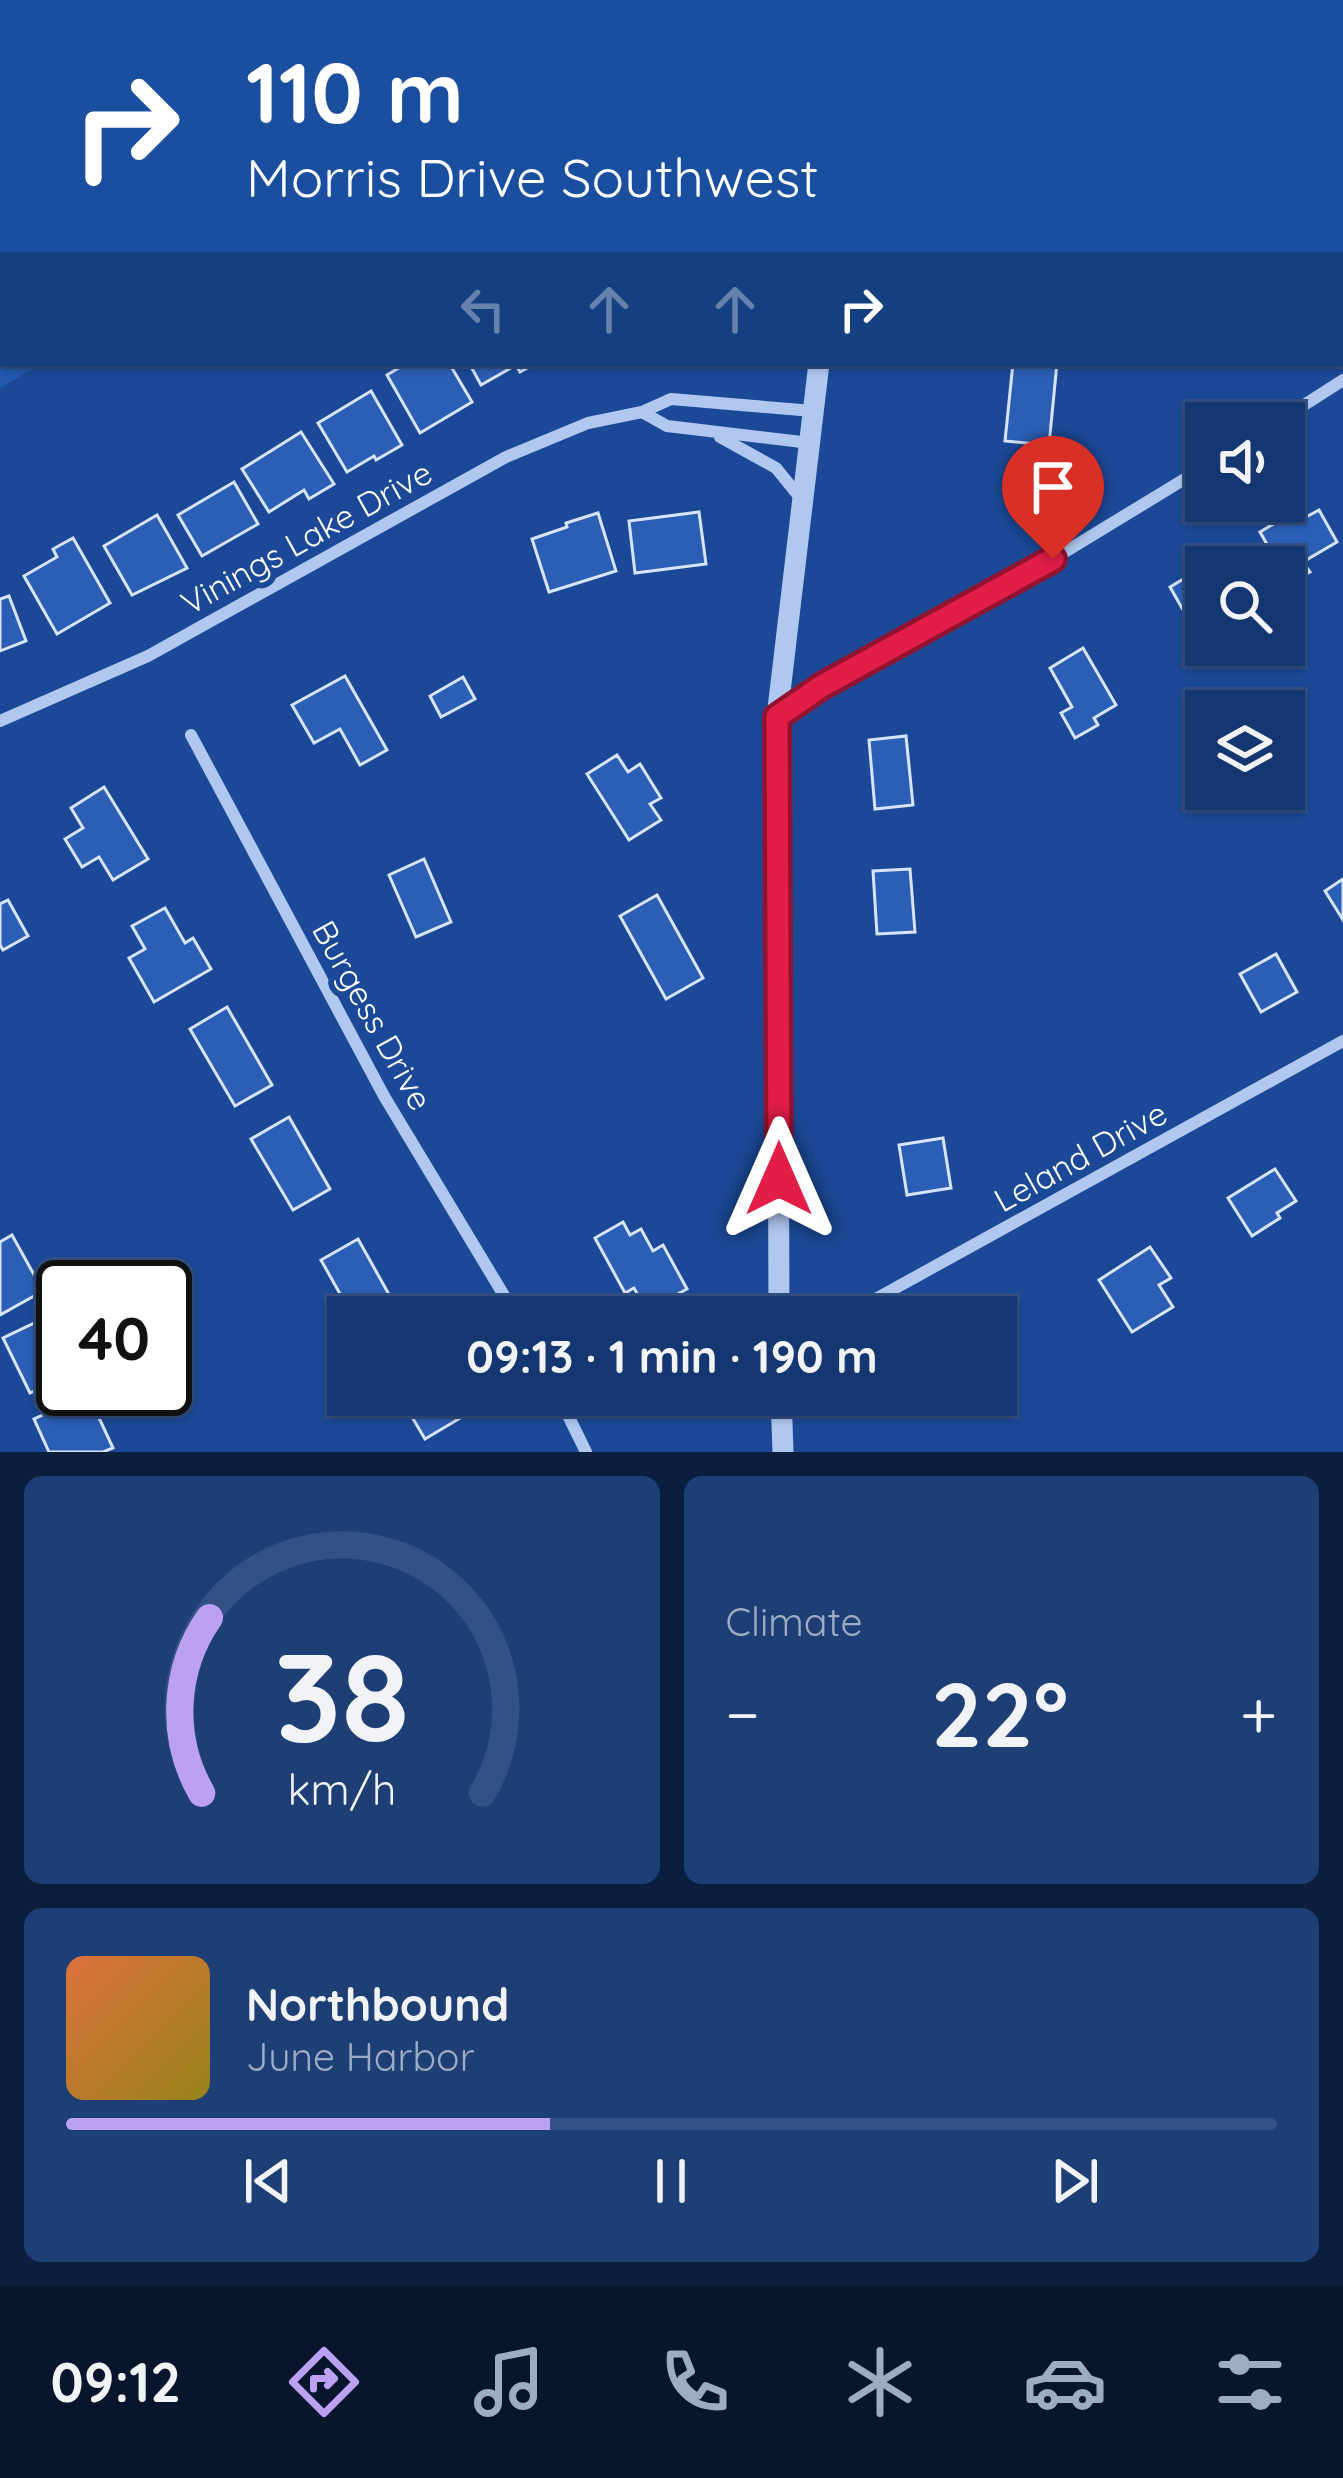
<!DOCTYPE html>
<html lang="en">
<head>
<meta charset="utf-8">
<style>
  :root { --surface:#143771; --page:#1d3f76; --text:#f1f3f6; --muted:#9dacc3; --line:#335184; --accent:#bca0f2 }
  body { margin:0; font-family:Quicksand,sans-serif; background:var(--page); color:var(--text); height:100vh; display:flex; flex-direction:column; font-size:45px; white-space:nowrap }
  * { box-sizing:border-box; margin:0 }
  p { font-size:39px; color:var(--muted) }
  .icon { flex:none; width:66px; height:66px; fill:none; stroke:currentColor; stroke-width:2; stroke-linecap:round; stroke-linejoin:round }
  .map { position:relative; height:1452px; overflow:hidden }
  .panel { display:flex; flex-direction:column; gap:24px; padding:24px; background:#0b1e3e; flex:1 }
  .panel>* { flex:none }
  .guide { position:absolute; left:0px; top:0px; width:1344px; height:366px; box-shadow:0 3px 9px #0004,0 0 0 3px var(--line); background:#1a4fa0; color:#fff; overflow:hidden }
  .buttons { position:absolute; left:1185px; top:402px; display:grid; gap:24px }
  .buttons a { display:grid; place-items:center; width:120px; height:120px; border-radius:0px; background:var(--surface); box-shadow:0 3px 9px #0004,0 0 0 3px var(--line); font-size:60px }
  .speed { position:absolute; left:36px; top:1260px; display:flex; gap:24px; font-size:60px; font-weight:700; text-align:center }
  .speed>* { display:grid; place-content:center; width:156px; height:156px; border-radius:50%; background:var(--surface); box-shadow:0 3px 9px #0004,0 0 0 3px var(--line); line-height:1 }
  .speed .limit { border:6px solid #111; border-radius:18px; background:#fff; color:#111 }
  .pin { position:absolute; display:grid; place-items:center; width:102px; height:102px; color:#fff; margin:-123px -51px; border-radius:50% 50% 50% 0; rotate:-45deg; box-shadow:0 0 12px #0007 }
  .pin .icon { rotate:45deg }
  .me { position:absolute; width:132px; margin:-66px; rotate:0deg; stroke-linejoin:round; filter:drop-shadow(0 0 9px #0008) }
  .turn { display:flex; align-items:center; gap:42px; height:252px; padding:0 48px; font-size:54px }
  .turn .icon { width:156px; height:156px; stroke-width:2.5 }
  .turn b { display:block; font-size:84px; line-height:102px }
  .lanes { display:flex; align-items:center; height:114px; padding:0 48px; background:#0003; justify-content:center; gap:60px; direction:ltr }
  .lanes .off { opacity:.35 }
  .big { font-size:90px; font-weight:700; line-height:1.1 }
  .panel .widget { flex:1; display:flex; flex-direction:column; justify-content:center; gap:18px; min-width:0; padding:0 42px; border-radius:18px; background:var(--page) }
  .panel .dial { align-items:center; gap:0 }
  .dial svg { height:312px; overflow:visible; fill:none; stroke:var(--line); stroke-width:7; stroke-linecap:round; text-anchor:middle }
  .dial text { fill:var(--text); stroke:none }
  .song { display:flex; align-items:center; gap:36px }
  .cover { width:144px; height:144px; border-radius:18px; background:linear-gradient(135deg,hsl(20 70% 55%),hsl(50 70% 35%)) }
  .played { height:12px; border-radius:6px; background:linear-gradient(90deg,var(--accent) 40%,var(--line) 40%) }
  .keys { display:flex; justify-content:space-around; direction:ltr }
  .heat { display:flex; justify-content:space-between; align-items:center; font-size:66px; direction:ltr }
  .panel .tiles { flex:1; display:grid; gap:24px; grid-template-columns:1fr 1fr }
  .widget:last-child { grid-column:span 2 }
  .trip { position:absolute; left:327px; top:1296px; width:690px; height:120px; border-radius:0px; background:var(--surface); box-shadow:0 3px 9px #0004,0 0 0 3px var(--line); font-weight:700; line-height:120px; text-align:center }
  .tab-bar { display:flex; height:192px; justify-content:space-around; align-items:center; background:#08162d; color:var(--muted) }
  .tab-bar .icon { width:84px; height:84px }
  .tab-bar .active { color:var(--accent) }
  .tab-bar b { font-size:54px; color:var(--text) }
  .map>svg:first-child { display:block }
  .green { fill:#2459b0 }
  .building { fill:#2b5eb5; stroke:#d7e4fb; stroke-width:3 }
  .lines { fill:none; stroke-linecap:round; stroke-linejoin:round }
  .minor { stroke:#b0c8f0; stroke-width:12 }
  .tertiary { stroke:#b0c8f0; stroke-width:21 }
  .route-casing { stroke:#92132f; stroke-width:30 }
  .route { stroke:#e11d48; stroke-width:21 }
  .labels { text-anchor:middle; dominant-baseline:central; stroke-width:12; stroke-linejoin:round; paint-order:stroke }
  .street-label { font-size:33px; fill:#fff; stroke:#1b4997 }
</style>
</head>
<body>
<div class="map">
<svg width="1343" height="1452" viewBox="0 0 1343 1452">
  <rect width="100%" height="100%" fill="#1b4997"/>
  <polygon class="green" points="0,0 436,0 437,3 3,3 3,363 43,363 0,388"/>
  <g class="building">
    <polygon points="960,0 1015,0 1014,3 960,3"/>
    <polygon points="407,363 449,363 472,402 420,433 387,375"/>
    <polygon points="469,363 536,363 520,372 516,365 481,385"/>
    <polygon points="1013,363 1057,363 1049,445 1005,441"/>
    <polygon points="371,391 402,445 376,460 374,456 347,472 318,423"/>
    <polygon points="301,432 334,484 309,499 304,490 269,512 242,469"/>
    <polygon points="234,482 258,524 202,556 178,515"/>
    <polygon points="1319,510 1337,542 1303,562 1310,572 1290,583 1284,574 1284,567 1280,567 1260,532 1290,514 1295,523"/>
    <polygon points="699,512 706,564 635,573 629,521"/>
    <polygon points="598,513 616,571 549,592 532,539 567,527 566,523"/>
    <polygon points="157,515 187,568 132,595 104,546"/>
    <polygon points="73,538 110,603 57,634 24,576 57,557 53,549"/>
    <polygon points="1207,565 1206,624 1195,631 1170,587"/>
    <polygon points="9,596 26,641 0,651 0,599"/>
    <polygon points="1083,648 1116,705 1094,718 1098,725 1075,738 1061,713 1072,707 1050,668"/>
    <polygon points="345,676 387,750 360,765 340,729 314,743 292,705"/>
    <polygon points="463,677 475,699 441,717 430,696"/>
    <polygon points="906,736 913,805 875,809 869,740"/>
    <polygon points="617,755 628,772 640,764 661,798 650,804 661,820 629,840 587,774"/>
    <polygon points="104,787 148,859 113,880 99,857 82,867 65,839 83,828 71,808"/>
    <polygon points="424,859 451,922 416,937 389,875"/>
    <polygon points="910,869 915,932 877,934 873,871"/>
    <polygon points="1343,879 1343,920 1325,891"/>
    <polygon points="657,895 703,978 666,999 620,916"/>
    <polygon points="8,900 28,936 3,950 0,945 0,904"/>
    <polygon points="165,908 185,943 193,938 211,969 154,1002 129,958 145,949 132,926"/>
    <polygon points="1276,954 1297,992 1261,1012 1240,974"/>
    <polygon points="227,1007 272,1085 235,1106 190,1029"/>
    <polygon points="289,1117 330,1189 293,1210 251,1139"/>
    <polygon points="943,1138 951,1188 907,1195 899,1145"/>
    <polygon points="1275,1169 1296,1201 1277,1213 1280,1218 1252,1236 1228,1198"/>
    <polygon points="623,1222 630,1235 641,1229 653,1251 663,1245 687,1289 647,1311 634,1288 625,1293 595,1238"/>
    <polygon points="12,1235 43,1291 0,1315 0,1242"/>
    <polygon points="358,1239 396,1307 379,1317 353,1317 321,1260"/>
    <polygon points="1150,1247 1171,1278 1159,1285 1173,1307 1132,1332 1099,1280"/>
    <polygon points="49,1316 63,1346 63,1377 30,1393 3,1338"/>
    <polygon points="88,1394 113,1448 103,1452 49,1452 34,1419"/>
    <polygon points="399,1395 450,1395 462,1417 425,1439"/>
  </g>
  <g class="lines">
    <g class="minor">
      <polyline points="823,0 833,3"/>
      <polyline points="205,3 210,0"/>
      <polyline points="0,61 3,62"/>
      <polyline points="642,412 667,426 810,443"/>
      <polyline points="1276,423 1343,380"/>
      <polyline points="720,437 776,468 802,500"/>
      <polyline points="778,717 822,686 1014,583 1206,466"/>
      <polyline points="0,721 148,656 506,457 588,423 642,412 671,399 813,411"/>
      <polyline points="191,735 384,1096 517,1317"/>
      <polyline points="843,1317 1343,1041"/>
      <polyline points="558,1395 586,1452"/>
    </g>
    <g class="tertiary">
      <polyline points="845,3 845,0"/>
      <polyline points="779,1317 777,717 819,363"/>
      <polyline points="781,1395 783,1452"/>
    </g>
  </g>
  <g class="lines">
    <g class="route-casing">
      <polyline id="route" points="779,1179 777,717 822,686 1053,559"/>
    </g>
    <use href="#route" class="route"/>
  </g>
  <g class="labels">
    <g class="street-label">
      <text transform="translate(306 537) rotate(-29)">Vinings Lake Drive</text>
      <text transform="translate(373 1015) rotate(61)">Burgess Drive</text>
      <text transform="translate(1080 1156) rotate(-29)">Leland Drive</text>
    </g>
  </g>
</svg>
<div class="buttons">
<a><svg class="icon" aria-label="sound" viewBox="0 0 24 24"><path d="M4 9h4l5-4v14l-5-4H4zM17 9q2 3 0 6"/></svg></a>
<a><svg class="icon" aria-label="search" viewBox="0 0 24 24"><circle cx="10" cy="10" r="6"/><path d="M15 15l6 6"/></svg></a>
<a><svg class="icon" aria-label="layers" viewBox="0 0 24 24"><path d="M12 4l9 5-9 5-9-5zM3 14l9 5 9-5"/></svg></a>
</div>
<div class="speed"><div class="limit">40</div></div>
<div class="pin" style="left:1053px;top:559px;background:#d93025"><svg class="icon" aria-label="arrive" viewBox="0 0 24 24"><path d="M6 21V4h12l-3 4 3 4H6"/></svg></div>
<svg class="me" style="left:779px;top:1179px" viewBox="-20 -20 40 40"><path d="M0-17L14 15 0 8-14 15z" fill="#e11d48" stroke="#fff" stroke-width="4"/></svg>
<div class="trip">09:13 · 1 min · 190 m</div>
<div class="guide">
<div class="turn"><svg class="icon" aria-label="right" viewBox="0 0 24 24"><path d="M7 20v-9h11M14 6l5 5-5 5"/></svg><div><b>110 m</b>Morris Drive Southwest</div></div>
<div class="lanes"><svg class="icon off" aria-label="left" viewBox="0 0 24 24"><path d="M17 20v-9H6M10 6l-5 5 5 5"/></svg><svg class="icon off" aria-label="ahead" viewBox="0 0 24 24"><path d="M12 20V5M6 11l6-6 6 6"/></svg><svg class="icon off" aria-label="ahead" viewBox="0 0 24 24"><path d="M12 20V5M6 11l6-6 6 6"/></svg><svg class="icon" aria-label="right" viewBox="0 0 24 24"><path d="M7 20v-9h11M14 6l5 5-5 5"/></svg></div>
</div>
</div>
<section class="panel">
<div class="tiles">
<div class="widget dial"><svg viewBox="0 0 100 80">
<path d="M14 69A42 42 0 1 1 86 69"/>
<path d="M14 69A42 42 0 0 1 16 24" stroke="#bca0f2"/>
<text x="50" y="56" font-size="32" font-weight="700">38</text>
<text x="50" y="72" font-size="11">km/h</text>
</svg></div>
<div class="widget"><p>Climate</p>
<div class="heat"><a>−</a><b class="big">22°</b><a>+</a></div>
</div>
<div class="widget">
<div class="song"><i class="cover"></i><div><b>Northbound</b><p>June Harbor</p></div></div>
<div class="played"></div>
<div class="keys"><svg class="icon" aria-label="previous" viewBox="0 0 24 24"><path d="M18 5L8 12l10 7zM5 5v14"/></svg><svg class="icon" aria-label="pause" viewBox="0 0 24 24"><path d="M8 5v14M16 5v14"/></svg><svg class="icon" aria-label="next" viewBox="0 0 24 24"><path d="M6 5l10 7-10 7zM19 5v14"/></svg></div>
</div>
</div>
</section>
<nav class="tab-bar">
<b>09:12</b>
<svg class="icon active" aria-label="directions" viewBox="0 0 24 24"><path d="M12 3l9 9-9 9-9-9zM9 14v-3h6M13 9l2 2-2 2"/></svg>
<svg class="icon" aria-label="music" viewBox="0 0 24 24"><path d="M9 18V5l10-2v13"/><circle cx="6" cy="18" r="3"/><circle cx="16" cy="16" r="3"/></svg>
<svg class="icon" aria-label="phone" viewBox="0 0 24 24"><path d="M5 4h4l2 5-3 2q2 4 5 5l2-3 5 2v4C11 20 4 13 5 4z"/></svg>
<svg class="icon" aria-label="climate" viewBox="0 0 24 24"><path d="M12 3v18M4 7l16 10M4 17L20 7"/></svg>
<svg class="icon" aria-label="car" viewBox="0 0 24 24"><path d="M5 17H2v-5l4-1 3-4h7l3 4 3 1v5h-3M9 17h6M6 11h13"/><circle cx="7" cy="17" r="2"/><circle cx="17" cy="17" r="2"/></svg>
<svg class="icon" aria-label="filters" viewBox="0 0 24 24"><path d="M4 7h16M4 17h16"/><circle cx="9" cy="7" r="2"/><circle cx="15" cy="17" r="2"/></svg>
</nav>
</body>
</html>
